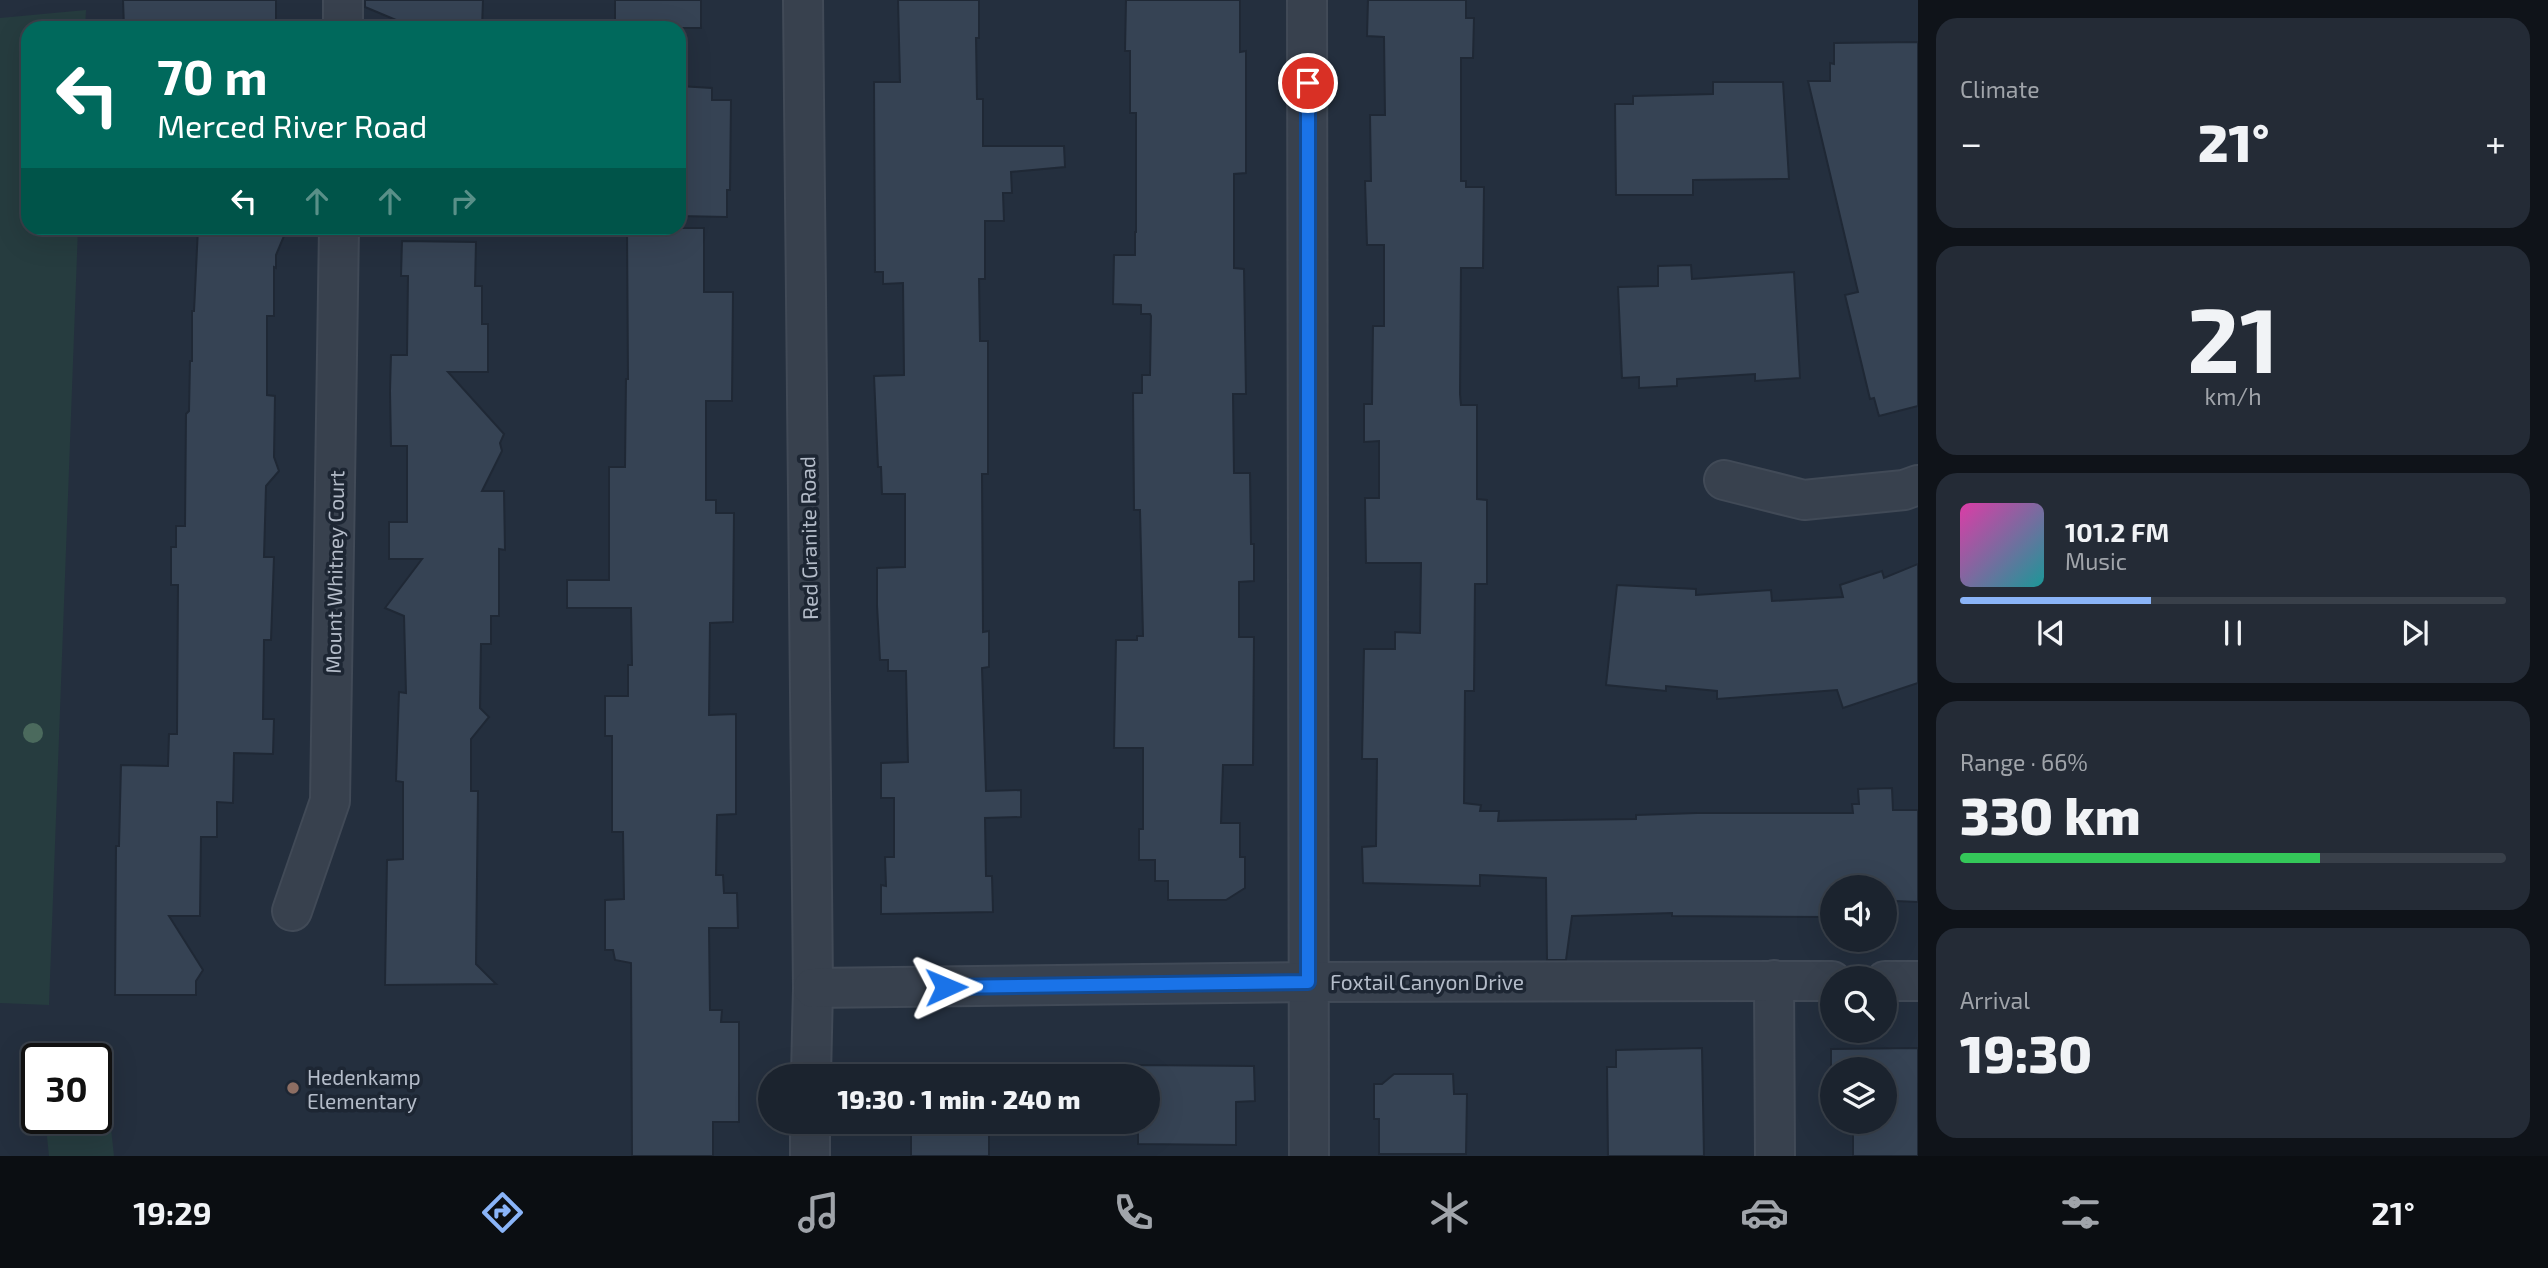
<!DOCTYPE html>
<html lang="en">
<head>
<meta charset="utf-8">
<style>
  :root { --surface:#1b232e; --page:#242b36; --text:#f1f3f6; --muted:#a0a4aa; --line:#39404a; --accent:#8ab4f8 }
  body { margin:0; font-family:"Exo 2",sans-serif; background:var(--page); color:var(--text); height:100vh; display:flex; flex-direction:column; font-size:26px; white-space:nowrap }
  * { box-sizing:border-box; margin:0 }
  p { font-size:23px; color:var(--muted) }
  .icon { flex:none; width:38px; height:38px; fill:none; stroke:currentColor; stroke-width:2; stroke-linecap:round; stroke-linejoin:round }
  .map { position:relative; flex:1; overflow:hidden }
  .panel { display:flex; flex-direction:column; gap:18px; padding:18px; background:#0f1319; width:630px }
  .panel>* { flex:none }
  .banner { position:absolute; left:21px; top:21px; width:665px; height:214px; border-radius:21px; box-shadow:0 7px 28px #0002,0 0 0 2px var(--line); background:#00695c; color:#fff; overflow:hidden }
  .controls { position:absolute; left:1820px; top:875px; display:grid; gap:14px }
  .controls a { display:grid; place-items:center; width:77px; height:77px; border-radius:50%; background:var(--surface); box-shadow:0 7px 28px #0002,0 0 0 2px var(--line); font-size:35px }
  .speed { position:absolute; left:21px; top:1043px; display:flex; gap:14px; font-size:35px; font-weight:700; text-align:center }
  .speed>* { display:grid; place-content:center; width:91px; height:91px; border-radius:50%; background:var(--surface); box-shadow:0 7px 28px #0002,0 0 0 2px var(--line); line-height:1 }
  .speed .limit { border:4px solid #111; border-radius:10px; background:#fff; color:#111 }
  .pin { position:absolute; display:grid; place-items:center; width:60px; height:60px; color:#fff; margin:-30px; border:4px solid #fff; border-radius:50%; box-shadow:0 2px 7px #0007 }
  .me { position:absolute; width:77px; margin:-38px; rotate:89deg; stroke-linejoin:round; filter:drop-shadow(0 0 5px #0008) }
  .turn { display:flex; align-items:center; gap:24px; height:147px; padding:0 21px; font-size:32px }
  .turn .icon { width:91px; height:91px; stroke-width:2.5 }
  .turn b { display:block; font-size:49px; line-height:60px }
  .lanes { display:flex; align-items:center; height:66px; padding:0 21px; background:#0003; justify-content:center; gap:35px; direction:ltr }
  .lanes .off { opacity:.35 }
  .big { font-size:52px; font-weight:800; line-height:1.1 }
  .panel .widget { flex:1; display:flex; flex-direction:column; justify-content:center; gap:10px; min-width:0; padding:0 24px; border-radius:21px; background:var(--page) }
  .panel .dial { align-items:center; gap:0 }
  .dial b { font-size:91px; line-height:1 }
  .song { display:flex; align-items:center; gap:21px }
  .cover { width:84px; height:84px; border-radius:10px; background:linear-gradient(135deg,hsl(320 70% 55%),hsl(180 70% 35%)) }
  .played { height:7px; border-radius:4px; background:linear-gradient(90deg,var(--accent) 35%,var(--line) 35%) }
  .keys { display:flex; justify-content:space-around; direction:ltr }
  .heat { display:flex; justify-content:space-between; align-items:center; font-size:38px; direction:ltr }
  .charge { height:10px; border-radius:5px; background:linear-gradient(90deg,#34c759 66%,var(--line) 0) }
  .trip { position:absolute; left:758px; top:1064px; width:402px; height:70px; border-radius:35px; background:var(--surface); box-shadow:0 7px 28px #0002,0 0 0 2px var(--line); font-weight:800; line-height:70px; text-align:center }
  .tabs { display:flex; height:112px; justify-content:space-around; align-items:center; background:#0b0e12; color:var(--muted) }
  .tabs .icon { width:49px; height:49px }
  .tabs .on { color:var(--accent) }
  .tabs b { font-size:32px; color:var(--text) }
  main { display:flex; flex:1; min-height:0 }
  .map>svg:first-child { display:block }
  .green { fill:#263c3f }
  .building { fill:#364354; stroke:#1f2835; stroke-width:2 }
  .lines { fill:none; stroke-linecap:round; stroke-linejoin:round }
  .minor-casing { stroke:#414a57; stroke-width:42 }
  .minor { stroke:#38414e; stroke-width:38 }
  .tree { fill:#4b6a5d }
  .route-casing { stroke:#114b97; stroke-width:18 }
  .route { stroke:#1a73e8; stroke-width:12 }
  .education-dot { fill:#8d6e63; stroke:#1d2633; stroke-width:2.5 }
  .labels { text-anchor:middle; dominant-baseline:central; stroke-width:7; stroke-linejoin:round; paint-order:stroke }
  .street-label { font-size:21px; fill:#b4bcc9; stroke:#1d2633 }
  .poi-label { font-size:21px; fill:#b4bcc9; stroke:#1d2633; text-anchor:start }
</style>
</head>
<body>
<main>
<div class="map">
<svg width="1918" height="1156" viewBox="0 0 1918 1156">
  <rect width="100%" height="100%" fill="#242f3e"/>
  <g class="green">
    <polygon points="86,10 85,28 28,28 28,228 78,228 49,1005 0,1003 0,18"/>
    <polygon points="110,1119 114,1156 49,1156 46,1127"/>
  </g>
  <g class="building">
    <polygon points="123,0 276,0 276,28 124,28"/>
    <polygon points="365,0 483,0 482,28 415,28 365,7"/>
    <rect x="615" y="0" width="86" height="28"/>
    <polygon points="898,0 979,0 979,38 976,38 977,99 983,99 983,146 1064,146 1065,167 1011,172 1012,193 1003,193 1004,221 985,221 985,279 979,279 980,341 988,341 988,474 982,474 983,632 989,631 989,667 982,668 986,791 1021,790 1021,817 985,818 986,876 992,876 993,912 881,914 881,885 886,886 885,857 894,857 894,798 881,798 881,763 908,762 906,671 888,671 888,660 880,660 877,605 877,568 905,567 905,494 882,494 881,467 878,467 874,376 904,375 903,283 883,284 883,272 875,272 874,82 900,82"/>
    <polygon points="1126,0 1240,0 1240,52 1246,51 1246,173 1234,174 1234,268 1244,269 1246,394 1233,394 1234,473 1250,473 1251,544 1254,544 1254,581 1239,582 1239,637 1254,637 1253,765 1223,765 1221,823 1240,823 1240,857 1245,857 1245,888 1226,900 1168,900 1168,881 1155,881 1155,860 1139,860 1139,829 1143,829 1143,748 1114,748 1116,640 1137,640 1137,636 1143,636 1140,510 1134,510 1133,393 1142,393 1142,375 1150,375 1151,316 1150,314 1141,314 1141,305 1113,304 1114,255 1135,255 1135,232 1136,232 1136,113 1130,113 1130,51 1125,51"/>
    <polygon points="1368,0 1466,0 1466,18 1474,18 1473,58 1461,58 1461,181 1466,181 1466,187 1484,187 1483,268 1461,268 1460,394 1461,405 1477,405 1477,499 1487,500 1487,584 1475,584 1474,691 1465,691 1464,803 1481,805 1480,811 1499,811 1498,821 1636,819 1636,815 1697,813 1853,813 1852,804 1859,804 1858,789 1892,788 1893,810 1918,810 1918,902 1896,901 1897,912 1885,913 1885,887 1832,887 1832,917 1672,916 1672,913 1572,916 1566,960 1547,960 1546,878 1480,875 1480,886 1363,883 1362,847 1376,846 1377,759 1362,759 1364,649 1395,649 1395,632 1420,633 1421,563 1366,563 1365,498 1379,498 1379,441 1364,442 1364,404 1372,404 1373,326 1384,326 1384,245 1367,245 1365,181 1371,181 1370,115 1385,115 1384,37 1367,36"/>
    <polygon points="1918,42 1918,406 1879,416 1874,398 1870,399 1845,295 1858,292 1808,81 1830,81 1830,63 1834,64 1834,43"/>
    <polygon points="1713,82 1783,82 1789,179 1693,180 1693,195 1616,195 1615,104 1633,104 1633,96 1713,94"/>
    <polygon points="679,86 712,88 712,100 731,100 730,190 727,190 727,217 679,216"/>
    <polygon points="198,228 266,228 266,231 284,236 276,255 276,268 274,267 274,316 267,316 267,395 275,396 274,457 279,471 266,486 264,557 274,557 271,640 264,640 263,719 274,719 273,754 234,753 233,803 217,802 217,837 201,837 200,916 169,916 203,970 196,981 196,995 115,995 116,846 119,846 121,765 168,766 169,734 177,734 178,585 171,585 171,547 176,547 176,526 185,526 186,414 189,411 190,361 192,361 192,311 194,311"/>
    <polygon points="627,228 704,228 704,292 733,292 732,401 706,401 706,500 716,500 716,513 734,513 733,622 710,623 709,715 736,714 736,814 717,815 716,875 723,875 724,893 737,893 738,928 709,928 710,1010 722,1010 721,1022 739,1022 739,1122 713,1122 713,1156 632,1156 631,963 615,960 613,950 605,950 605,900 624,899 623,832 612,832 612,736 605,736 605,696 628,696 628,665 632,665 631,608 567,608 567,580 609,580 609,467 625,467 626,379 628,379"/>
    <polygon points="402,241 476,242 475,286 482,286 482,324 488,324 488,372 448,372 504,434 500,443 502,451 482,491 504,491 505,550 499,549 499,616 491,616 491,644 481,644 480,708 489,717 471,739 471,791 478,791 476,964 496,984 385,985 387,860 403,859 403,782 396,781 399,692 406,693 404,616 385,608 422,559 389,559 389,522 407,522 407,446 391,446 390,391 391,355 407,355 408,276 401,276"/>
    <polygon points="1691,265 1692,279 1794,272 1800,378 1755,381 1755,374 1677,379 1677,386 1639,388 1639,377 1622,378 1618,287 1658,286 1658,266"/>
    <polygon points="1918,564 1918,683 1843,708 1837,690 1717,699 1717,691 1666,686 1666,691 1606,685 1617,585 1696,589 1696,595 1771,590 1772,601 1843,597 1840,585 1882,571 1884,578"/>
    <polygon points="1702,1048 1704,1156 1608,1156 1607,1067 1616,1067 1616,1050"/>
    <polygon points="1918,1048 1918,1156 1853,1156 1853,1129 1849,1129 1849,1122 1885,1122 1885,1069 1832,1069 1831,1095 1831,1049"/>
    <polygon points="1138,1065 1254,1066 1255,1101 1236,1102 1236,1145 1138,1144 1138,1122 1148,1122 1148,1076 1138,1076"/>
    <polygon points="989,1071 989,1076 887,1076 887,1072"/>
    <polygon points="1394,1074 1453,1074 1454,1094 1467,1094 1466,1154 1379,1154 1379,1119 1374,1119 1374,1084 1382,1084"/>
    <polygon points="888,1122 989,1122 989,1156 911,1156 911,1128 888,1129"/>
  </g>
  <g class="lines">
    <g class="minor-casing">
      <g id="minor">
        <polyline points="803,0 813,988 811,1076"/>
        <polyline points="1307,0 1309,1156"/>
        <polyline points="343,28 343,0"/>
        <polyline points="1724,480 1804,500 1904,490 1918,485"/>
        <polyline points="292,911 330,801 339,228"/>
        <polyline points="1774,980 1775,1156"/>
        <polyline points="1885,981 1918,981"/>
        <polyline points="813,988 1309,982 1832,981"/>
        <polyline points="810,1156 810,1122"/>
      </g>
    </g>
    <use href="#minor" class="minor"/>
  </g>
  <circle class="tree" cx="33" cy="733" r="10"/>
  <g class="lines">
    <g class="route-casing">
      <polyline id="route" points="946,987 1308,982 1308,83"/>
    </g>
    <use href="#route" class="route"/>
  </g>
  <circle class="education-dot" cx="293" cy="1088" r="7"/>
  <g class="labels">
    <g class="street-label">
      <text transform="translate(808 538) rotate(-91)">Red Granite Road</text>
      <text transform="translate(334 572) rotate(-89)">Mount Whitney Court</text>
      <text x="1427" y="981">Foxtail Canyon Drive</text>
    </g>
    <g class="poi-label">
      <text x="307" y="1076">Hedenkamp<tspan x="307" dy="24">Elementary</tspan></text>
    </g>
  </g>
</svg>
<div class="controls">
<a><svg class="icon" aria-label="sound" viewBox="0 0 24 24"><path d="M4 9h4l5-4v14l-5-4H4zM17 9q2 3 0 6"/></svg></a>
<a><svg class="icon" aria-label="search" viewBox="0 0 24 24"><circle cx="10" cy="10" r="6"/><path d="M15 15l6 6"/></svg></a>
<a><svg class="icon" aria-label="layers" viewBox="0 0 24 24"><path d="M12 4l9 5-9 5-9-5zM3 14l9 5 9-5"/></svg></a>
</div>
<div class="speed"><div class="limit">30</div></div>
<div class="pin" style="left:1308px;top:83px;background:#d93025"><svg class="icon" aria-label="arrive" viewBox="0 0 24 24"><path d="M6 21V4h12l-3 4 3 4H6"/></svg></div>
<svg class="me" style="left:946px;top:987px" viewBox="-20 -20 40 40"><path d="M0-17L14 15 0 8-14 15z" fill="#1a73e8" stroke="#fff" stroke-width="4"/></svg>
<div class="trip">19:30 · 1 min · 240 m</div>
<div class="banner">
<div class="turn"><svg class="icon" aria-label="left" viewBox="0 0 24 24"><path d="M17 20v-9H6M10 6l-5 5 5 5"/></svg><div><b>70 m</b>Merced River Road</div></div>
<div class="lanes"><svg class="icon" aria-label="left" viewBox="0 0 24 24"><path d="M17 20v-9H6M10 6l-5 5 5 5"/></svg><svg class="icon off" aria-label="ahead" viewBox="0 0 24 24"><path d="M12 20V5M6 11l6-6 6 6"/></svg><svg class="icon off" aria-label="ahead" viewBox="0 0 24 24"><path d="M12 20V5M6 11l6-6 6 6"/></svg><svg class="icon off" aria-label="right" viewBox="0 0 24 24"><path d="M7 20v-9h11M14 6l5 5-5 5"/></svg></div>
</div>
</div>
<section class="panel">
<div class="widget"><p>Climate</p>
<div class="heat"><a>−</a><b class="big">21°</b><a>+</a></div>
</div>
<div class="widget dial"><b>21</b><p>km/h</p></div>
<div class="widget">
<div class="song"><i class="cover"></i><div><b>101.2 FM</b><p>Music</p></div></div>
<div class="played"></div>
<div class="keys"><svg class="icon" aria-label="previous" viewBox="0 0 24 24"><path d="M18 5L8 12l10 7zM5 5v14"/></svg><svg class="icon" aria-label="pause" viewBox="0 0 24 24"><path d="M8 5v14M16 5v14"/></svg><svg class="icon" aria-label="next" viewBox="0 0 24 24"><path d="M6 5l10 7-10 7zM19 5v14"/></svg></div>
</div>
<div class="widget"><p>Range · 66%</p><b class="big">330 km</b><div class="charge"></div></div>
<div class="widget"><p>Arrival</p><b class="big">19:30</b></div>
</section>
</main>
<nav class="tabs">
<b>19:29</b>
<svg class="icon on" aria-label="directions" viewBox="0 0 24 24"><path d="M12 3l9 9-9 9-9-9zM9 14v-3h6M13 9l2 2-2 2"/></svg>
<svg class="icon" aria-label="music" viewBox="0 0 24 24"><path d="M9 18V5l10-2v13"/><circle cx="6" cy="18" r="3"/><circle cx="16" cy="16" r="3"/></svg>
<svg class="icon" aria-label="phone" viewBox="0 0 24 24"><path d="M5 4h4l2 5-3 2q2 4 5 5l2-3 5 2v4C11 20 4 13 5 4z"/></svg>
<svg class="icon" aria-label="climate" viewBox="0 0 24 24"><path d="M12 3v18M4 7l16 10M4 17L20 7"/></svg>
<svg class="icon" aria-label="car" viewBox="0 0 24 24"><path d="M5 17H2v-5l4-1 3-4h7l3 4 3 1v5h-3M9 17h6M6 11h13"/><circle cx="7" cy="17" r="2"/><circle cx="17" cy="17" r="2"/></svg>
<svg class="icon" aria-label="filters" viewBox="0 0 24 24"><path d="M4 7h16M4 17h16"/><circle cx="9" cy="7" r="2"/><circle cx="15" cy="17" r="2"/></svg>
<b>21°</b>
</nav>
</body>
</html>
